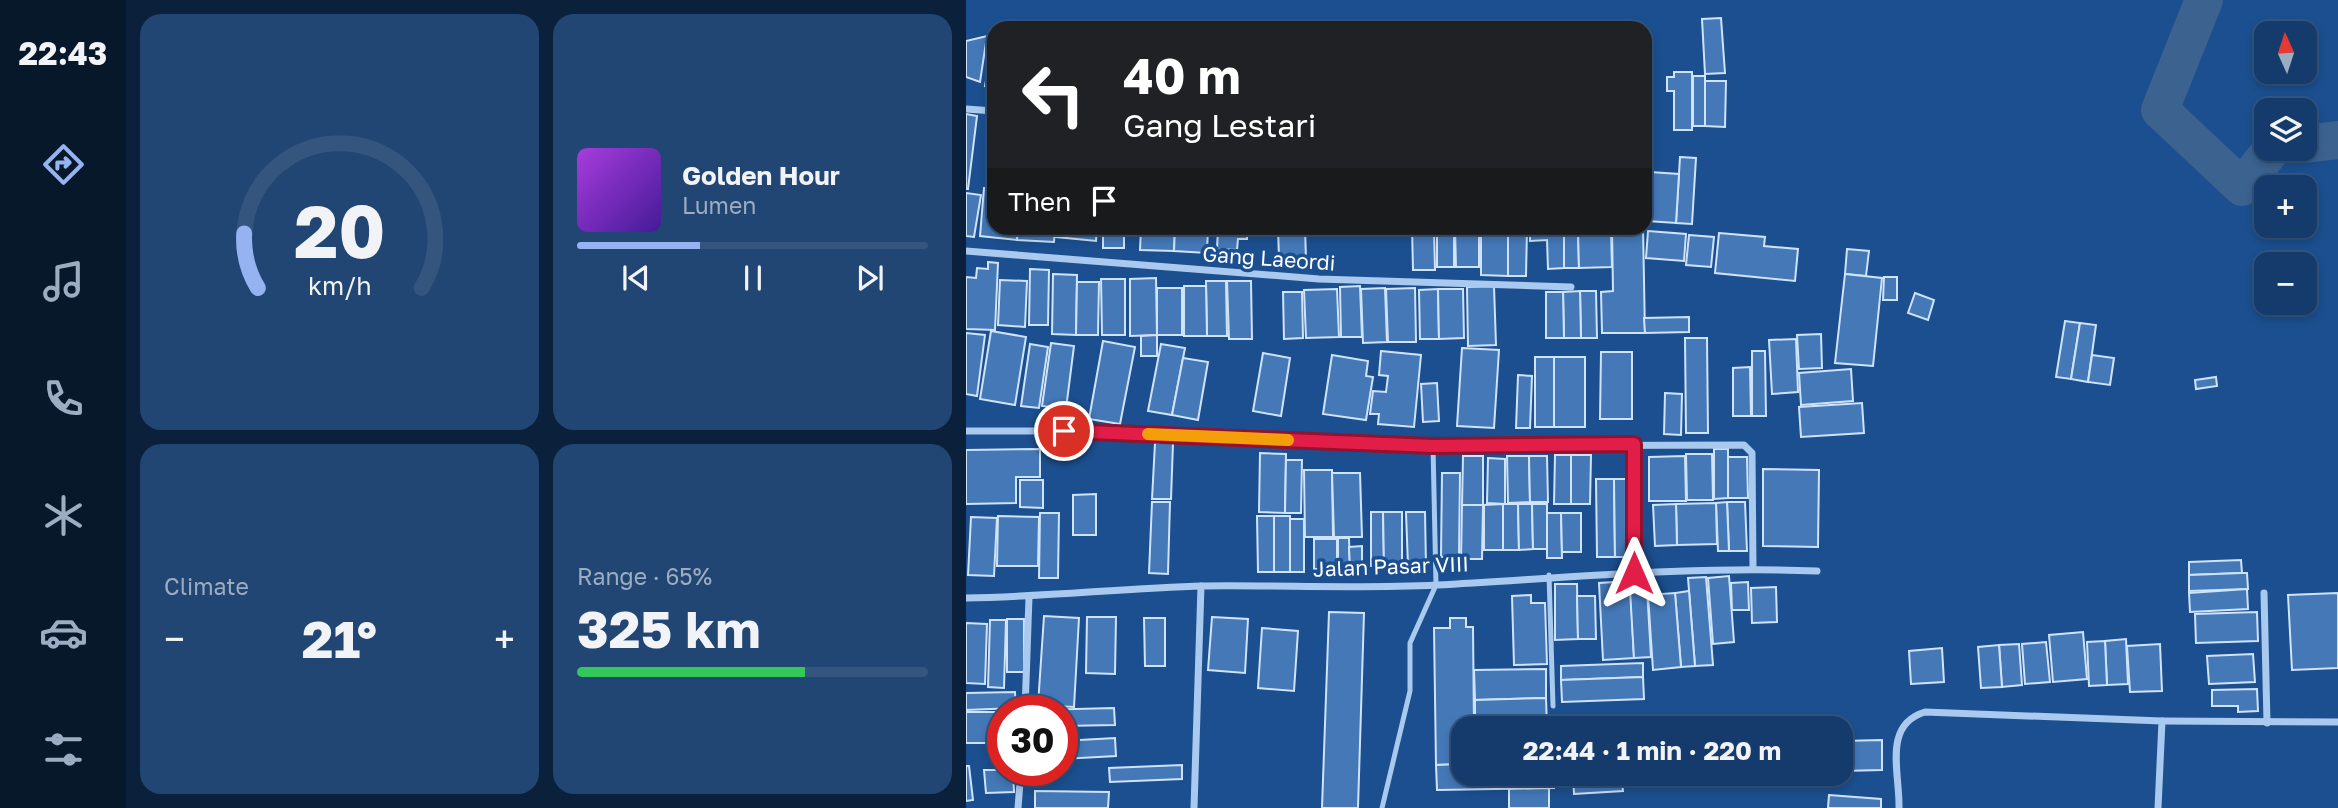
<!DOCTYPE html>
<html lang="en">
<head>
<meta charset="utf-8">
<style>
  :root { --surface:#143b6b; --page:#214673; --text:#f1f3f6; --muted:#9dadc1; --line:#33557e; --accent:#95b2f1 }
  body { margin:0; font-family:"Golos Text",sans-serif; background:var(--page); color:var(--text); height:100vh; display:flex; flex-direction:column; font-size:26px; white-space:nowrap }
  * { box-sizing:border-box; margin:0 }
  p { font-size:23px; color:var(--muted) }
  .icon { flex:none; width:38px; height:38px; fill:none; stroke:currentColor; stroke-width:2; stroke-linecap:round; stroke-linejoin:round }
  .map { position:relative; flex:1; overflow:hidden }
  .drawer { display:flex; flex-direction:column; gap:14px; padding:14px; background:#0b203b; width:840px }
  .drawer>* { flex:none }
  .top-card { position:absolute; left:21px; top:21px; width:665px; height:214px; border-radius:21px; box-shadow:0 4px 10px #0003,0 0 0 2px var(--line); background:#202124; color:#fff; overflow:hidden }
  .needle { width:46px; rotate:357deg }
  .buttons { position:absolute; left:1288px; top:21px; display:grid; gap:14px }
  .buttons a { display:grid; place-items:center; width:63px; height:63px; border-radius:14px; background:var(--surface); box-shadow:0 4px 10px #0003,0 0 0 2px var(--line); font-size:35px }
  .speed { position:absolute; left:21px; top:695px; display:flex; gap:14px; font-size:35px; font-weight:700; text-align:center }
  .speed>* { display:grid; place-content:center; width:91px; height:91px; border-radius:50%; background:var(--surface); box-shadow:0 4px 10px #0003,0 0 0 2px var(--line); line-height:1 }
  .speed .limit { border:10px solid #d22; background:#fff; color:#111 }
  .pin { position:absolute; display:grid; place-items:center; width:60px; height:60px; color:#fff; margin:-30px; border:4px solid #fff; border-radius:50%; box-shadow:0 2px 7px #0007 }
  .me { position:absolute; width:77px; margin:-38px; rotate:0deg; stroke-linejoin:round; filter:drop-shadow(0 0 5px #0008) }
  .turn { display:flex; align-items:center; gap:24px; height:147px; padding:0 21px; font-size:32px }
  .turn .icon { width:91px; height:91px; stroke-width:2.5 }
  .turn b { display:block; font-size:49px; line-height:60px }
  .then { display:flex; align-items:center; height:66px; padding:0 21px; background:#0003; gap:14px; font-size:26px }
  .big { font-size:52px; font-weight:700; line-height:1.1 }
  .drawer .widget { flex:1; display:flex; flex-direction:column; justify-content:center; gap:10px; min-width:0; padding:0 24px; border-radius:21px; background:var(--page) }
  .drawer .dial { align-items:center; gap:0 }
  .dial svg { height:182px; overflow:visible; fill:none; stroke:var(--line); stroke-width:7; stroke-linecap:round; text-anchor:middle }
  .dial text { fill:var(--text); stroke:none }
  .song { display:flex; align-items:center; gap:21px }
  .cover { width:84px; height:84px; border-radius:10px; background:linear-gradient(135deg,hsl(280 70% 55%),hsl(260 70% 35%)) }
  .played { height:7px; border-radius:4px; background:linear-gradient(90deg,var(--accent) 35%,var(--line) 35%) }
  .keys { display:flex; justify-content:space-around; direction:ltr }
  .heat { display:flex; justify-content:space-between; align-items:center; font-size:38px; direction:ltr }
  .charge { height:10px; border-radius:5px; background:linear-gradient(90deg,#34c759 65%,var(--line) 0) }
  .drawer .tiles { flex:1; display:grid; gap:14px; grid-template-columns:repeat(2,1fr) }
  .trip { position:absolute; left:485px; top:716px; width:402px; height:70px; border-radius:21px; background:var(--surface); box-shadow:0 4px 10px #0003,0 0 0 2px var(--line); font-weight:700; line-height:70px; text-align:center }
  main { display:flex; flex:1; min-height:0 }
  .menu { display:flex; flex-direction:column; width:126px; justify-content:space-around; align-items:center; background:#08182b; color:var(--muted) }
  .menu .icon { width:49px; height:49px }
  .menu .on { color:var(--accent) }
  .menu b { font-size:32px; color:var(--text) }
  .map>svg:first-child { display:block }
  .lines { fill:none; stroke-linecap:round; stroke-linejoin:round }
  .river { stroke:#3c6290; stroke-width:38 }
  .building { fill:#4478b7; stroke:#cfe3fa; stroke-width:2 }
  .lane { stroke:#a9c9ee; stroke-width:5 }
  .street { stroke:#a9c9ee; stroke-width:7 }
  .route-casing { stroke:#92132f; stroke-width:18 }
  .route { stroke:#e11d48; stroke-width:12 }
  .slow { stroke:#f59e0b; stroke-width:12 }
  .labels { text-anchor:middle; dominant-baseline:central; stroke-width:7; stroke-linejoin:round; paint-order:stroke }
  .street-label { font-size:21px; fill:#fff; stroke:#1b4f8f }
</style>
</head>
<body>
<main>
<nav class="menu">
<b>22:43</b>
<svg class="icon on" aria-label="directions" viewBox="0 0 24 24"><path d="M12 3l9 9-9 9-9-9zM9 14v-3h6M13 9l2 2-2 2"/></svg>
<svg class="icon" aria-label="music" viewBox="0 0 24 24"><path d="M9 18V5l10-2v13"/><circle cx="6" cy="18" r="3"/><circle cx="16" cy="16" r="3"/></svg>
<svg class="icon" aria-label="phone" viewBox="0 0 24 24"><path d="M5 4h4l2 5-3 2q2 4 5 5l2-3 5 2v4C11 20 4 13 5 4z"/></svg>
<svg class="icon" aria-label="climate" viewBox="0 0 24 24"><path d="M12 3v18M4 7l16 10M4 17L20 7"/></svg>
<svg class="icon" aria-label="car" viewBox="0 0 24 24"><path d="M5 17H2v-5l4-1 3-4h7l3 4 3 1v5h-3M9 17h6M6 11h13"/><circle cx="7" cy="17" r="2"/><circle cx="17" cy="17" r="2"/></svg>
<svg class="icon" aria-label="filters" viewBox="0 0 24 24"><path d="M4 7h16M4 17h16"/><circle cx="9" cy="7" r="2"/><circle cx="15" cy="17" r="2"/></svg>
</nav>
<section class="drawer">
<div class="tiles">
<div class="widget dial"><svg viewBox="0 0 100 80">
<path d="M14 69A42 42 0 1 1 86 69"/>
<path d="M14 69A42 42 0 0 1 8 45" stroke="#95b2f1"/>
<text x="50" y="56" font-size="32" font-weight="700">20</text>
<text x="50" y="72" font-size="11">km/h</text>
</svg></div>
<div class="widget">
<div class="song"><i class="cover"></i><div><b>Golden Hour</b><p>Lumen</p></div></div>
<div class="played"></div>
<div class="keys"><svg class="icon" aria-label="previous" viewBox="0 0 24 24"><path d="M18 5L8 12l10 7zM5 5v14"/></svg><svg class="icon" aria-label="pause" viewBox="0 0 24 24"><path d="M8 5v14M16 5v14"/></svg><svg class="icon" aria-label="next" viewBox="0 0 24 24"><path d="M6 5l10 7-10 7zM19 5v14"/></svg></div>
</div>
<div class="widget"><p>Climate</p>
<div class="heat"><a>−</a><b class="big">21°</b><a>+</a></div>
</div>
<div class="widget"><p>Range · 65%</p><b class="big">325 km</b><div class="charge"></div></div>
</div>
</section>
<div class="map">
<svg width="1372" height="808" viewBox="0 0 1372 808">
  <rect width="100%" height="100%" fill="#1b4f8f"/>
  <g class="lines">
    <g class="river">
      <polyline points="1238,0 1194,110 1276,187 1306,149"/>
      <polyline points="1339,144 1372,140"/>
    </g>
  </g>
  <g class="building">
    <polygon points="755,18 759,73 739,74 736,19"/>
    <polygon points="518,23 518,28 493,28 492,25"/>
    <polygon points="21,36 14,82 0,77 0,41"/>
    <polygon points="28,36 28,87 19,86"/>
    <polygon points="708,72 726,72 726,130 708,130 708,91 701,91 701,77 708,77"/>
    <rect x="727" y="76" width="12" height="50"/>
    <polygon points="739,81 760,81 759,127 739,126"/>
    <polygon points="0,114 11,116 2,189 0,189"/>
    <polygon points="714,157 730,158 726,224 710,223"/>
    <polygon points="679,164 684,164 681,221 679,221"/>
    <polygon points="684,172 713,174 710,223 681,221"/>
    <polygon points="18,188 28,189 28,228 52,228 51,240 14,236"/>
    <polygon points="0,193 15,195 8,237 0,236"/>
    <polygon points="52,228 89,228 88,242 51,240"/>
    <polygon points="91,228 131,228 130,241 90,237"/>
    <rect x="137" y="228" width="21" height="20"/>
    <polygon points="175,228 209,228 208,251 174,250"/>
    <polygon points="209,228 242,228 241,253 208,251"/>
    <polygon points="252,228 281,228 281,239 272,239 271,250 251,249"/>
    <polygon points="312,228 339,228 340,259 313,259"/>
    <polygon points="446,228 468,228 469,270 447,270"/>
    <rect x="471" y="228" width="17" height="39"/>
    <polygon points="489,228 513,228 513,267 490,267"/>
    <polygon points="515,228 542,228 542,276 515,275"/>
    <polygon points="542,228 561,228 560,276 542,276"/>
    <polygon points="564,228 598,228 598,268 582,269 581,240 564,241"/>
    <polygon points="598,228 612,228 613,268 598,268"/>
    <polygon points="646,228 677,228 679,333 636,333 635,292 647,291"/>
    <polygon points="645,231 646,267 613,268 612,232"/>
    <polygon points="682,231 720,234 718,261 680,258"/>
    <polygon points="753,233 799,237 798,246 832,249 829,281 749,273"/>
    <polygon points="723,235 748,237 745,267 720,265"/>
    <polygon points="881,249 903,251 900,276 879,274"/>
    <polygon points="22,262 32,263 29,330 0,329 0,277 10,278 11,268 22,269"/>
    <polygon points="64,269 83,270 82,325 63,325"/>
    <polygon points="87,274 111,275 110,335 86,334"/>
    <polygon points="879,274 916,278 907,366 869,363"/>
    <polygon points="918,277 931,277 931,300 917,300"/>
    <polygon points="190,278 191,335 164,336 164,279"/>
    <polygon points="135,279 159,279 159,335 136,335"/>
    <polygon points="34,280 61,281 59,327 32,325"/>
    <polygon points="240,281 260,281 261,336 241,336"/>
    <polygon points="261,281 285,281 286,339 263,339"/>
    <polygon points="111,282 133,282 132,335 110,335"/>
    <polygon points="218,286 240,286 241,336 218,336"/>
    <polygon points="394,286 396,337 375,337 374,287"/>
    <polygon points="528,286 530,345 502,346 501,287"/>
    <rect x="191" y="288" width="25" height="47"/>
    <polygon points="419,288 421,342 397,343 395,289"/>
    <polygon points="449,288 450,342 422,342 420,289"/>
    <polygon points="371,289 373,337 340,338 338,290"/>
    <polygon points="472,289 473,339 454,339 453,290"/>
    <polygon points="472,289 497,289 498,338 473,339"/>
    <polygon points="614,291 630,291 631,338 615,338"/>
    <polygon points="614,291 615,338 598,338 597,292"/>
    <polygon points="317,292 336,292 337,338 318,339"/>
    <polygon points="580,292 597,292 598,338 580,338"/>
    <polygon points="949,293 968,300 962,320 942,313"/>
    <polygon points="723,317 723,332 679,333 678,318"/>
    <polygon points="1099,321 1114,323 1105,379 1090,377"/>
    <polygon points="1114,323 1130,325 1122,382 1105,379"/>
    <polygon points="25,331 60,337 49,405 14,399"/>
    <polygon points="0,333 19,335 11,396 0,394"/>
    <polygon points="855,334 856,368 833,369 831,335"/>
    <polygon points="191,335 191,356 175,356 175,336"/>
    <polygon points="719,338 741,338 742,433 720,433"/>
    <polygon points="830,339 832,392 806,394 803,340"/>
    <polygon points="137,341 169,347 154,424 123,419"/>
    <polygon points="85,343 108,346 100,409 76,406"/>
    <polygon points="64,344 82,347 73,408 55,406"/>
    <polygon points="195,344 219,348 206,415 182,411"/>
    <polygon points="496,348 533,350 528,428 491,426"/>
    <polygon points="415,351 455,355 448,427 412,424 413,414 404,414 407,391 420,392 422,376 413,375"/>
    <polygon points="786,351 799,351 800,416 786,416"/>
    <polygon points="635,352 666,352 666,419 634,419"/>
    <polygon points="297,353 324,358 315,416 287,411"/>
    <polygon points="366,355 402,361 400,376 407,377 400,420 357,414"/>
    <polygon points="1126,355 1148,358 1144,385 1122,382"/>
    <rect x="569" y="357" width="19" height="70"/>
    <rect x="588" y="357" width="31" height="70"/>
    <polygon points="217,358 242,362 232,420 206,415"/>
    <polygon points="784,367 785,416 767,416 767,368"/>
    <polygon points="885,369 887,401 835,405 833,373"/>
    <polygon points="552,375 566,376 564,428 550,428"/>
    <polygon points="1250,377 1251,386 1230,389 1229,380"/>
    <polygon points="471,383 473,421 457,422 455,384"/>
    <polygon points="699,393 716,394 715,435 698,434"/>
    <polygon points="896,403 898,433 835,437 833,407"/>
    <polygon points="189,443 207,443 205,499 186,499"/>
    <polygon points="74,449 74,477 50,477 50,503 0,504 0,450"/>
    <polygon points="748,449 762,449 762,498 748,499"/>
    <polygon points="294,453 320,454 319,513 293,512"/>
    <polygon points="720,454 746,454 747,500 721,500"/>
    <polygon points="589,455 605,455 605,504 588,504"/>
    <polygon points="605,455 625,455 624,504 605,504"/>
    <polygon points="497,456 517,456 517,505 496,505"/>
    <polygon points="541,456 563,456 564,502 542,503"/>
    <polygon points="563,456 581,456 582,502 564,502"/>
    <polygon points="719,456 720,501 683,501 683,457"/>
    <polygon points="762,457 781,457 782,498 762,498"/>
    <polygon points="522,458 539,459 539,504 521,503"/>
    <polygon points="320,460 336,460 335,513 319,513"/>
    <polygon points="797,469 853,470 852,547 797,546"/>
    <polygon points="338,470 366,470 367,537 339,537"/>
    <polygon points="366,473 394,473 396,537 368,537"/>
    <polygon points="476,473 494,473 493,557 475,557"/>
    <polygon points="630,479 648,479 649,557 631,557"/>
    <polygon points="648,479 666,479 667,557 649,557"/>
    <polygon points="54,480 77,480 77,508 54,507"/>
    <polygon points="130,494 130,535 107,535 107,495"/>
    <polygon points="186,502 204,502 202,574 183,573"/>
    <polygon points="761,502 779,502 781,551 763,551"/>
    <polygon points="761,502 763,551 752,551 750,503"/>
    <polygon points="750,503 751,544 711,545 710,504"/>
    <polygon points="537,504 537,550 518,550 518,505"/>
    <polygon points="537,504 552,504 553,550 537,550"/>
    <polygon points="552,504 566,504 567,549 553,550"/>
    <polygon points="566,504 581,504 581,549 567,549"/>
    <polygon points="710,504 711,545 689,546 687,505"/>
    <polygon points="496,505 517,505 516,559 495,559"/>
    <polygon points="405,512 417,512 418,565 405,566"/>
    <polygon points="417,512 436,512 436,566 418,565"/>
    <polygon points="440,512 459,512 460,566 442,566"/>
    <polygon points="74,513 93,513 92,578 73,578"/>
    <polygon points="581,513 595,513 596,558 581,558"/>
    <polygon points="595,513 615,513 615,552 596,552"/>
    <polygon points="32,516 73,517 72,566 31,566"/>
    <polygon points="291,516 308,516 308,572 292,572"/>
    <rect x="308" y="516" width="16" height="56"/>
    <polygon points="5,517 31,518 28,576 2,575"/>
    <rect x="324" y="519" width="14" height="53"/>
    <polygon points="372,538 383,538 384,570 372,570"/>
    <rect x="348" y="539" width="23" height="30"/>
    <polygon points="396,546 396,569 384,570 383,547"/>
    <polygon points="1275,560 1276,573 1223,575 1223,562"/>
    <polygon points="1276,573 1281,573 1282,589 1223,591 1223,575"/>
    <polygon points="763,576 768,642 747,644 742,578"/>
    <polygon points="740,577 747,665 729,666 722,578"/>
    <polygon points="664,581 668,658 637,660 633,583"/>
    <polygon points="782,582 783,610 766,610 765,583"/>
    <polygon points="589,584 611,584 612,639 589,640"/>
    <polygon points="810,587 811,622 786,623 785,588"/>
    <polygon points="681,588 685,657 668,658 664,590"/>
    <polygon points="1281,589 1282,609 1224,612 1223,593"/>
    <polygon points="723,591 729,666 715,667 709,593"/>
    <polygon points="709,593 715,667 687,670 682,595"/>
    <polygon points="1372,593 1372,668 1326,670 1322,595"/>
    <polygon points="565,595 565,603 579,603 581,664 548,665 546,596"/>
    <polygon points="611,596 629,596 630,639 612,639"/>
    <polygon points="363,612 398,613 392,808 356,808"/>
    <polygon points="1291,612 1292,641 1230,643 1229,614"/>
    <polygon points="78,616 113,618 108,707 72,705"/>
    <polygon points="121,617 150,617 149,674 120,673"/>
    <polygon points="246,617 282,619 279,673 242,670"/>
    <polygon points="178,618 199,618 199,666 179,666"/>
    <polygon points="484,618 500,618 500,627 507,627 508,728 497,728 497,764 470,765 468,628 484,628"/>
    <rect x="41" y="619" width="17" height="53"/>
    <polygon points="24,620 40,620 38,688 22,687"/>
    <polygon points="0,623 21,624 19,684 0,683"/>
    <polygon points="296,628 332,631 328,691 292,688"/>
    <polygon points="1117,632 1121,679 1087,682 1083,635"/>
    <polygon points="1160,639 1162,684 1141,685 1139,641"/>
    <polygon points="1139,641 1141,685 1123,686 1121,642"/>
    <polygon points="1080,642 1084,682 1059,684 1056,644"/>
    <polygon points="1053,644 1056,685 1036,687 1033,645"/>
    <polygon points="1194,644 1196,691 1164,692 1161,646"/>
    <polygon points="1033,645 1036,687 1015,688 1012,647"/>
    <polygon points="976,648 978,682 945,684 943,651"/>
    <polygon points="1287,654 1289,682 1243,684 1241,656"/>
    <polygon points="677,663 677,677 595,680 595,666"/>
    <polygon points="580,669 580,698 509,700 508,670"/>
    <polygon points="677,677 678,699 596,702 595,680"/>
    <polygon points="1291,689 1292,711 1272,712 1272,706 1246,706 1246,690"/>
    <polygon points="49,692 50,708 0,710 0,693"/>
    <polygon points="580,698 581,728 509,728 509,700"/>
    <polygon points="148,708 149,725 96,726 96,710 70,710"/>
    <rect x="0" y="712" width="37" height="31"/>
    <polygon points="149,738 150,756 96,759 96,741"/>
    <polygon points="916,740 916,770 875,771 875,741"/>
    <polygon points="497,764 497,774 588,774 588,788 471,790 470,765"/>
    <polygon points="216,765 216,779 144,782 143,768"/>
    <polygon points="0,766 3,766 7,800 0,801"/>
    <polygon points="18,770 47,770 48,792 20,793"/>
    <polygon points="607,774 655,774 657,791 608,794"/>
    <polygon points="583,788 583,808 543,808 543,789"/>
    <polygon points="69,791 143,792 142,808 69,808"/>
    <polygon points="863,795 915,799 915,808 862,808"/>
  </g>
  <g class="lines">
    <g class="lane">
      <polyline points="583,575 587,706"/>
      <polyline points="416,808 444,691 444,643 470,585 467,446"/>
    </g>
    <g class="street">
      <polyline points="0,109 28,111"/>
      <polyline points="0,251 353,279 605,287"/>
      <polyline points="0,431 122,431 467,446 778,445 786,453 787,568"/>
      <polyline points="668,444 668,573"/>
      <polyline points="1298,593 1301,723"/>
      <path d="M 0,598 C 80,597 158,588 238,586 C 315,585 393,589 471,585 C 598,578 724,566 851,571"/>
      <polyline points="59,710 63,597"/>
      <polyline points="1196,721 1372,722"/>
      <polyline points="52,808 55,770"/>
      <polyline points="228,808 235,586"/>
      <path d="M 933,808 C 934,773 916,725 959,712 L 1196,721 L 1192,808"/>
    </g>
  </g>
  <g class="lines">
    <g class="route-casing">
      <polyline id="route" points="98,431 467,446 668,444 668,573"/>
    </g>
    <use href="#route" class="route"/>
    <polyline class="slow" points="182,434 322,440"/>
  </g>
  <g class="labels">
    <g class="street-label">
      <text transform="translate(303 258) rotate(4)">Gang Laeordi</text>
      <text transform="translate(425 566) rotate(-2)">Jalan Pasar VIII</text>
    </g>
  </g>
</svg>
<div class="buttons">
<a><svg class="needle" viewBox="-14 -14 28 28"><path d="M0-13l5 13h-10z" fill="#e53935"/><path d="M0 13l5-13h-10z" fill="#9dadc1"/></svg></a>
<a><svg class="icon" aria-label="layers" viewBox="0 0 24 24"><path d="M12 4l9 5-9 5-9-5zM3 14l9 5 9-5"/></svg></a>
<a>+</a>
<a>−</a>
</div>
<div class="speed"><div class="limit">30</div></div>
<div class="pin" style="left:98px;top:431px;background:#d93025"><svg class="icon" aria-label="arrive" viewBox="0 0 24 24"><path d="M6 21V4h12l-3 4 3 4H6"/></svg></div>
<svg class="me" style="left:668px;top:573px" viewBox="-20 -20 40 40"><path d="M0-17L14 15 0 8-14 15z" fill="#e11d48" stroke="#fff" stroke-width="4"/></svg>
<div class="trip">22:44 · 1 min · 220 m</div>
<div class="top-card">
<div class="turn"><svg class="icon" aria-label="left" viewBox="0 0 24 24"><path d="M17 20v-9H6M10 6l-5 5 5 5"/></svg><div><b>40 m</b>Gang Lestari</div></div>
<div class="then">Then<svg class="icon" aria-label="arrive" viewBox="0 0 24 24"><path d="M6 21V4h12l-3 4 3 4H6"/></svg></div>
</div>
</div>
</main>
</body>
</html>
